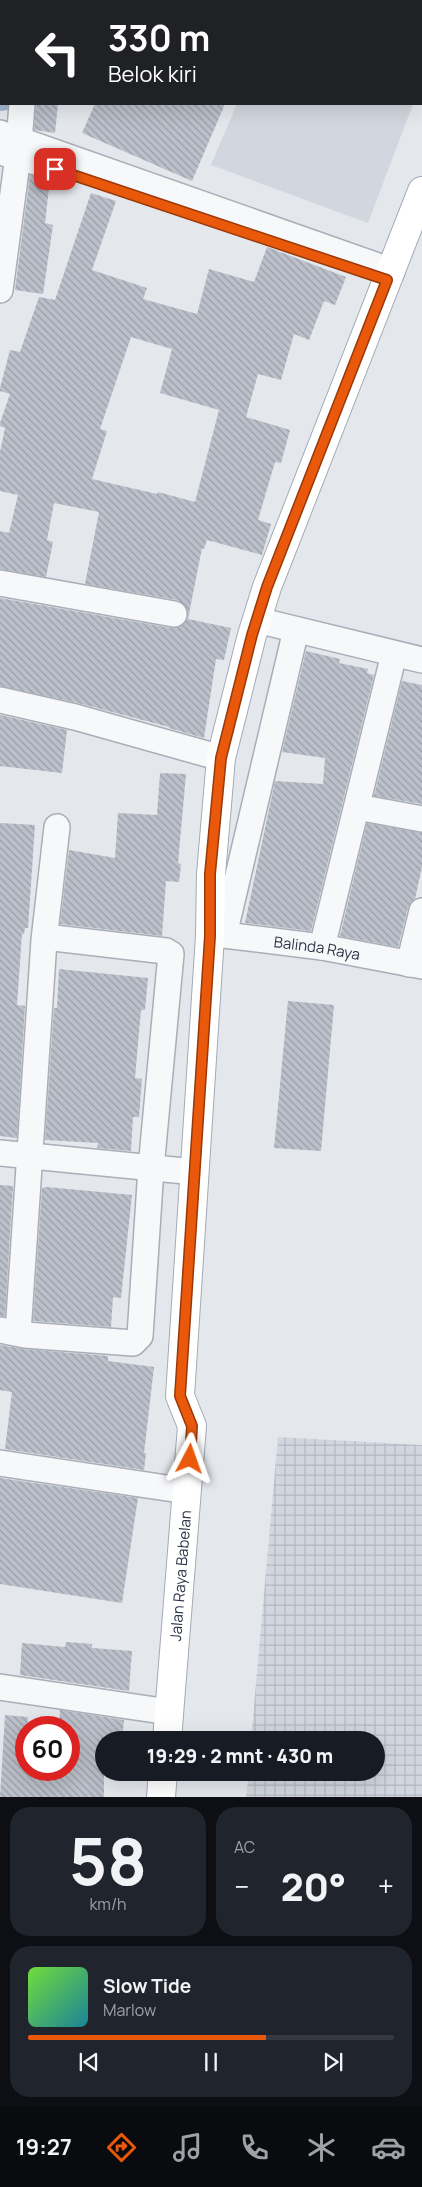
<!DOCTYPE html>
<html lang="id">
<head>
<meta charset="utf-8">
<style>
  :root { --surface:#171b24; --page:#20242c; --text:#f1f3f6; --muted:#9ea1a6; --line:#363941; --accent:#ea580c }
  body { margin:0; font-family:Manrope,sans-serif; background:var(--page); color:var(--text); height:100vh; display:flex; flex-direction:column; font-size:19px; white-space:nowrap }
  * { box-sizing:border-box; margin:0 }
  p { font-size:16px; color:var(--muted) }
  .icon { flex:none; width:28px; height:28px; fill:none; stroke:currentColor; stroke-width:2; stroke-linecap:round; stroke-linejoin:round }
  .map { position:relative; height:1797px; overflow:hidden }
  .details { display:flex; flex-direction:column; gap:10px; padding:10px; background:#0d0f14; flex:1 }
  .details>* { flex:none }
  .guide { position:absolute; left:0px; top:0px; width:422px; height:105px; box-shadow:0 5px 20px #0002; background:#202124; color:#fff; overflow:hidden }
  .speed { position:absolute; left:15px; top:1716px; display:flex; gap:10px; font-size:25px; font-weight:700; text-align:center }
  .speed>* { display:grid; place-content:center; width:65px; height:65px; border-radius:50%; background:var(--surface); box-shadow:0 5px 20px #0002; line-height:1 }
  .speed .limit { border:8px solid #d22; background:#fff; color:#111 }
  .pin { position:absolute; display:grid; place-items:center; width:42px; height:42px; color:#fff; margin:-21px; border-radius:10px; box-shadow:0 2px 8px #0006 }
  .me { position:absolute; width:55px; margin:-28px; rotate:4deg; stroke-linejoin:round; filter:drop-shadow(0 0 4px #0008) }
  .turn { display:flex; align-items:center; gap:18px; height:105px; padding:0 25px; font-size:22px }
  .turn .icon { width:65px; height:65px; stroke-width:2.5 }
  .turn b { display:block; font-size:35px; line-height:42px }
  .big { font-size:38px; font-weight:800; line-height:1.1 }
  .details .widget { flex:1; display:flex; flex-direction:column; justify-content:center; gap:8px; min-width:0; padding:0 18px; border-radius:20px; background:var(--page) }
  .details .dial { align-items:center; gap:0 }
  .dial b { font-size:65px; line-height:1 }
  .song { display:flex; align-items:center; gap:15px }
  .cover { width:60px; height:60px; border-radius:8px; background:linear-gradient(135deg,hsl(100 70% 55%),hsl(190 70% 35%)) }
  .played { height:5px; border-radius:2px; background:linear-gradient(90deg,var(--accent) 65%,var(--line) 65%) }
  .keys { display:flex; justify-content:space-around; direction:ltr }
  .heat { display:flex; justify-content:space-between; align-items:center; font-size:28px; direction:ltr }
  .details .tiles { flex:1; display:grid; gap:10px; grid-template-columns:1fr 1fr }
  .widget:last-child { grid-column:span 2 }
  .trip { position:absolute; left:95px; top:1731px; width:290px; height:50px; border-radius:25px; background:var(--surface); box-shadow:0 5px 20px #0002; font-weight:800; line-height:50px; text-align:center }
  .dock { display:flex; height:80px; justify-content:space-around; align-items:center; background:#090b0e; color:var(--muted) }
  .dock .icon { width:35px; height:35px }
  .dock .current { color:var(--accent) }
  .dock b { font-size:22px; color:var(--text) }
  .map>svg:first-child { display:block }
  .built { fill:#d2d6de }
  .industrial { fill:url(#industrial-grid) }
  .lines { fill:none; stroke-linecap:round; stroke-linejoin:round }
  .river { stroke:#9fb4cc; stroke-width:44 }
  .building { fill:url(#building-back-hatch); fill-rule:evenodd }
  .minor-casing { stroke:#a9aeb7; stroke-width:28 }
  .major-casing { stroke:#a3abb8; stroke-width:30 }
  .minor { stroke:#f7f8fa; stroke-width:25 }
  .major { stroke:#fff; stroke-width:28 }
  .route-casing { stroke:#983908; stroke-width:12 }
  .route { stroke:#ea580c; stroke-width:9 }
  .labels { text-anchor:middle; dominant-baseline:central; stroke-width:5; stroke-linejoin:round; paint-order:stroke }
  .street-label { font-size:15px; fill:#2b3445; stroke:#f4f6f9 }
</style>
</head>
<body>
<div class="map">
<svg width="422" height="1797" viewBox="0 0 422 1797">
  <defs>
    <pattern id="industrial-grid" width="8" height="8" patternUnits="userSpaceOnUse" patternTransform="scale(1.25)"><rect width="8" height="8" fill="#d2d6de"/><path d="M0 4h8M4 0v8" fill="none" stroke="#b4b8c0"/></pattern>
    <pattern id="building-back-hatch" width="6" height="6" patternUnits="userSpaceOnUse" patternTransform="scale(1.25)"><rect width="6" height="6" fill="#bbc0ca"/><path d="M-1 5l2 2M0 0l6 6M5-1l2 2" fill="none" stroke="#989da6"/></pattern>
  </defs>
  <rect width="100%" height="100%" fill="#e4e7ec"/>
  <polygon class="built" points="237,104 413,104 368,223 211,165"/>
  <polygon class="industrial" points="278,1437 422,1445 422,1797 246,1797 249,1773 376,1772 376,1740 251,1740"/>
  <g class="lines">
    <g class="river">
      <polyline points="10,1 10,0"/>
      <polyline points="0,89 1,78"/>
    </g>
  </g>
  <g class="building">
    <polygon points="36,104 58,104 55,133 34,130"/>
    <polygon points="95,104 225,104 192,181 82,133"/>
    <polygon points="30,175 50,179 45,223 53,225 43,294 15,290"/>
    <path d="M 91,193 L 116,201 L 92,270 L 147,288 L 143,299 L 197,314 L 209,269 L 254,282 L 267,247 L 346,277 L 335,305 L 324,301 L 309,340 L 294,334 L 281,380 L 258,374 L 246,417 L 290,430 L 281,463 L 275,462 L 258,520 L 271,524 L 262,555 L 207,540 L 204,549 L 202,548 L 188,619 L 231,628 L 224,660 L 216,659 L 204,738 L 169,728 L 169,727 L 78,703 L 0,686 L 0,598 L 171,628 L 179,627 L 188,617 L 187,609 L 177,600 L 85,584 L 99,512 L 54,503 L 47,540 L 53,542 L 46,577 L 0,569 L 0,531 L 9,533 L 18,495 L 0,491 L 0,452 L 5,428 L 0,426 L 0,423 L 10,394 L 0,391 L 0,388 L 10,350 L 20,352 L 39,297 L 55,300 ZM 131,337 L 172,349 L 160,393 L 219,410 L 195,502 L 158,492 L 157,494 L 92,479 L 107,431 L 100,429 Z"/>
    <polygon points="306,651 340,659 339,663 368,669 367,673 374,675 311,931 245,923 275,781 323,784 325,758 282,752"/>
    <polygon points="402,681 422,685 422,804 374,796"/>
    <polygon points="0,715 67,730 62,773 0,766"/>
    <polygon points="160,773 186,774 178,863 181,864 179,882 166,881 162,936 60,924 69,850 115,858 118,813 157,815"/>
    <polygon points="0,823 35,825 28,928 25,928 24,934 22,934 17,1005 25,1006 17,1138 0,1136"/>
    <polygon points="367,823 422,833 422,867 415,899 408,908 398,947 340,936"/>
    <polygon points="59,969 148,978 145,1010 141,1010 135,1078 142,1079 139,1117 133,1117 131,1151 97,1148 98,1143 45,1140 54,1008 57,1008"/>
    <polygon points="288,1001 334,1005 321,1151 274,1148"/>
    <polygon points="0,1185 13,1186 5,1316 0,1316"/>
    <polygon points="47,1187 132,1195 121,1298 113,1297 111,1327 33,1321 42,1188"/>
    <polygon points="0,1345 24,1349 108,1356 108,1361 154,1367 144,1453 146,1453 144,1470 5,1449 12,1392 0,1390"/>
    <polygon points="0,1478 138,1498 122,1603 0,1584"/>
    <polygon points="66,1642 92,1644 92,1648 132,1651 129,1691 20,1675 22,1643 65,1647"/>
    <polygon points="60,1710 124,1720 122,1740 104,1740 104,1797 0,1797 5,1715 28,1717 24,1770 69,1770 69,1728 59,1728"/>
  </g>
  <g class="lines">
    <g class="minor-casing">
      <g id="minor">
        <polyline points="32,1 32,0"/>
        <polyline points="0,133 392,271"/>
        <polyline points="0,152 46,165"/>
        <polyline points="0,290 18,156 22,104"/>
        <polyline points="0,583 174,614"/>
        <polyline points="257,620 422,660"/>
        <polyline points="0,700 75,717 221,758"/>
        <polyline points="357,807 422,819"/>
        <polyline points="224,935 296,630"/>
        <path id="s1" d="M 210,936 L 224,935 L 322,947 L 422,966"/>
        <polyline points="322,947 394,654"/>
        <polyline points="409,964 422,911"/>
        <polyline points="0,1153 195,1172"/>
        <polyline points="0,1330 25,1335 133,1343 140,1336 151,1168 171,954 166,951 45,937"/>
        <polyline points="18,1333 44,940 57,827"/>
        <polyline points="0,1463 187,1491"/>
        <polyline points="0,1687 169,1712"/>
      </g>
    </g>
    <g class="major-casing">
      <g id="major">
        <path id="s2" d="M 167,1740 L 192,1426 L 180,1396 L 210,936 L 211,874 L 221,758 L 252,635 L 267,587 L 422,191"/>
        <polyline points="161,1797 163,1772"/>
      </g>
    </g>
    <use href="#minor" class="minor"/>
    <use href="#major" class="major"/>
  </g>
  <g class="lines">
    <g class="route-casing">
      <polyline id="route" points="55,169 387,280 267,587 252,635 221,758 210,874 210,936 180,1396 192,1426 190,1459"/>
    </g>
    <use href="#route" class="route"/>
  </g>
  <g class="labels">
    <g class="street-label">
      <text stroke="none"><textPath href="#s1" startOffset="108">Balinda Raya</textPath></text>
      <text stroke="none"><textPath href="#s2" startOffset="165">Jalan Raya Babelan</textPath></text>
    </g>
  </g>
</svg>
<div class="speed"><div class="limit">60</div></div>
<div class="pin" style="left:55px;top:169px;background:#d93025"><svg class="icon" aria-label="arrive" viewBox="0 0 24 24"><path d="M6 21V4h12l-3 4 3 4H6"/></svg></div>
<svg class="me" style="left:190px;top:1459px" viewBox="-20 -20 40 40"><path d="M0-17L14 15 0 8-14 15z" fill="#ea580c" stroke="#fff" stroke-width="4"/></svg>
<div class="trip">19:29 · 2 mnt · 430 m</div>
<div class="guide">
<div class="turn"><svg class="icon" aria-label="left" viewBox="0 0 24 24"><path d="M17 20v-9H6M10 6l-5 5 5 5"/></svg><div><b>330 m</b>Belok kiri</div></div>
</div>
</div>
<section class="details">
<div class="tiles">
<div class="widget dial"><b>58</b><p>km/h</p></div>
<div class="widget"><p>AC</p>
<div class="heat"><a>−</a><b class="big">20°</b><a>+</a></div>
</div>
<div class="widget">
<div class="song"><i class="cover"></i><div><b>Slow Tide</b><p>Marlow</p></div></div>
<div class="played"></div>
<div class="keys"><svg class="icon" aria-label="previous" viewBox="0 0 24 24"><path d="M18 5L8 12l10 7zM5 5v14"/></svg><svg class="icon" aria-label="pause" viewBox="0 0 24 24"><path d="M8 5v14M16 5v14"/></svg><svg class="icon" aria-label="next" viewBox="0 0 24 24"><path d="M6 5l10 7-10 7zM19 5v14"/></svg></div>
</div>
</div>
</section>
<nav class="dock">
<b>19:27</b>
<svg class="icon current" aria-label="directions" viewBox="0 0 24 24"><path d="M12 3l9 9-9 9-9-9zM9 14v-3h6M13 9l2 2-2 2"/></svg>
<svg class="icon" aria-label="music" viewBox="0 0 24 24"><path d="M9 18V5l10-2v13"/><circle cx="6" cy="18" r="3"/><circle cx="16" cy="16" r="3"/></svg>
<svg class="icon" aria-label="phone" viewBox="0 0 24 24"><path d="M5 4h4l2 5-3 2q2 4 5 5l2-3 5 2v4C11 20 4 13 5 4z"/></svg>
<svg class="icon" aria-label="climate" viewBox="0 0 24 24"><path d="M12 3v18M4 7l16 10M4 17L20 7"/></svg>
<svg class="icon" aria-label="car" viewBox="0 0 24 24"><path d="M5 17H2v-5l4-1 3-4h7l3 4 3 1v5h-3M9 17h6M6 11h13"/><circle cx="7" cy="17" r="2"/><circle cx="17" cy="17" r="2"/></svg>
</nav>
</body>
</html>
